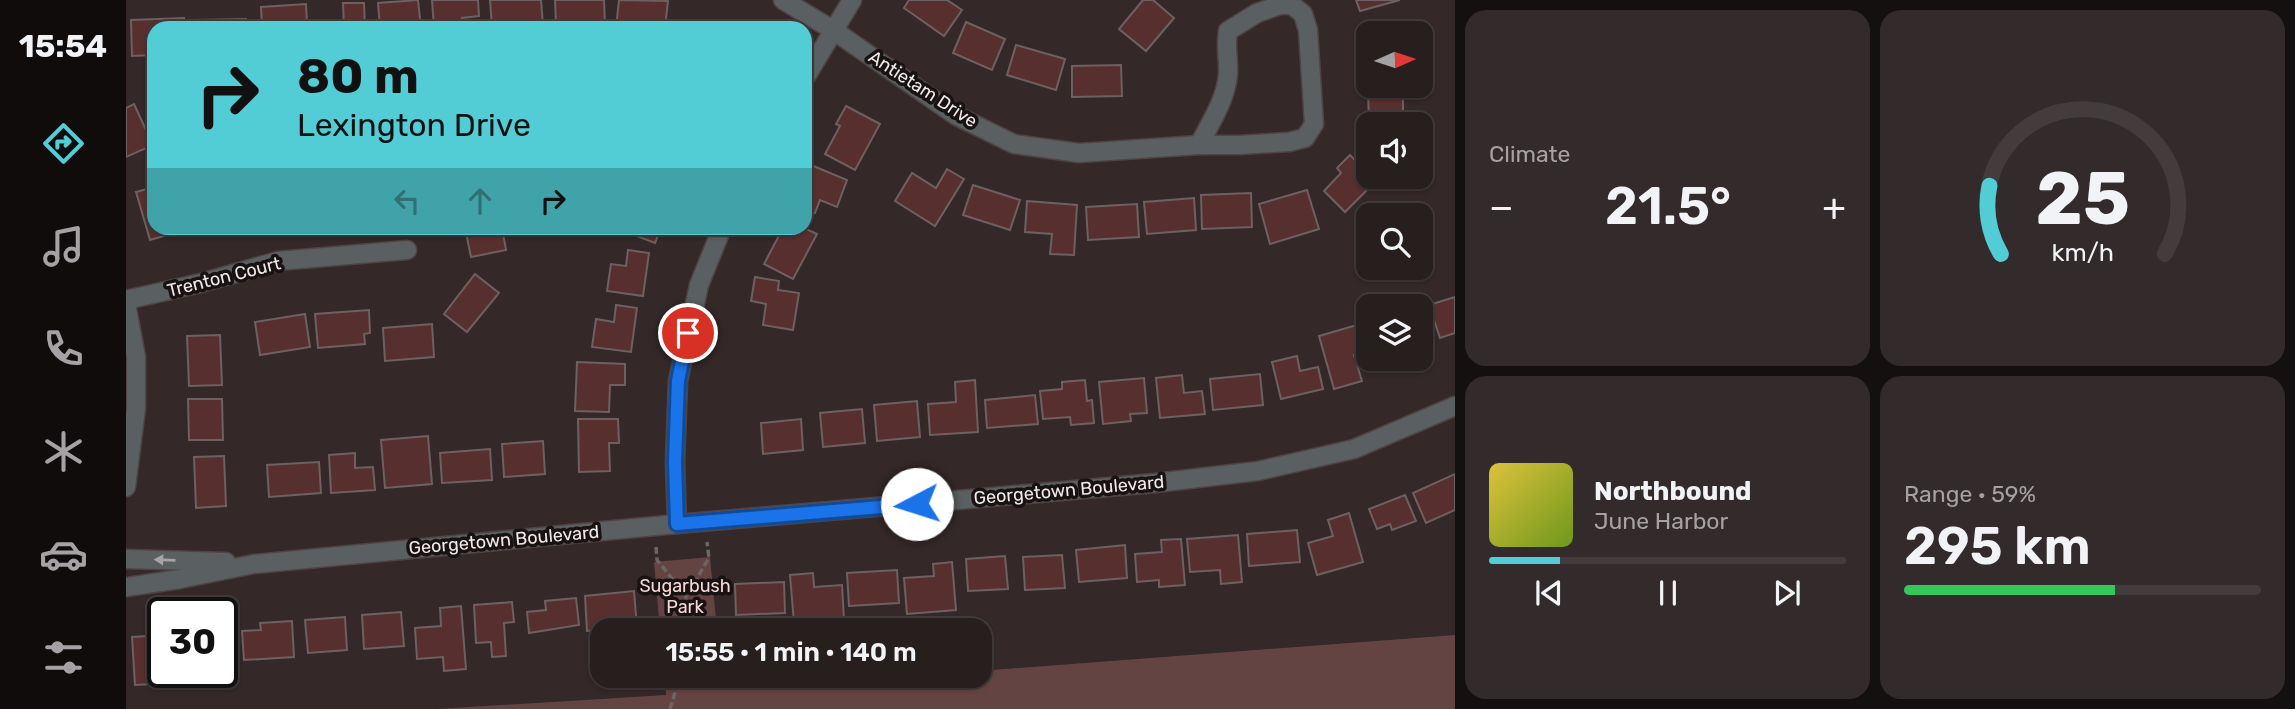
<!DOCTYPE html>
<html lang="en">
<head>
<meta charset="utf-8">
<style>
  :root { --surface:#271e1e; --page:#332b2b; --text:#f1f3f6; --muted:#a4a2a4; --line:#433c3c; --accent:#52ccd5 }
  body { margin:0; font-family:Rubik,sans-serif; background:var(--page); color:var(--text); height:100vh; display:flex; flex-direction:column; font-size:26px; white-space:nowrap }
  * { box-sizing:border-box; margin:0 }
  p { font-size:23px; color:var(--muted) }
  .icon { flex:none; width:38px; height:38px; fill:none; stroke:currentColor; stroke-width:2; stroke-linecap:round; stroke-linejoin:round }
  .map { position:relative; flex:1; overflow:hidden }
  .drawer { display:flex; flex-direction:column; gap:10px; padding:10px; background:#151010; width:840px }
  .drawer>* { flex:none }
  .hud { position:absolute; left:21px; top:21px; width:665px; height:214px; border-radius:21px; box-shadow:0 2px 5px #0004,0 0 0 2px var(--line); background:#52ccd5; color:#111; overflow:hidden }
  .needle { width:46px; rotate:87deg }
  .buttons { position:absolute; left:1230px; top:21px; display:grid; gap:14px }
  .buttons a { display:grid; place-items:center; width:77px; height:77px; border-radius:14px; background:var(--surface); box-shadow:0 2px 5px #0004,0 0 0 2px var(--line); font-size:35px }
  .speed { position:absolute; left:21px; top:597px; display:flex; gap:14px; font-size:35px; font-weight:700; text-align:center }
  .speed>* { display:grid; place-content:center; width:91px; height:91px; border-radius:50%; background:var(--surface); box-shadow:0 2px 5px #0004,0 0 0 2px var(--line); line-height:1 }
  .speed .limit { border:4px solid #111; border-radius:10px; background:#fff; color:#111 }
  .pin { position:absolute; display:grid; place-items:center; width:60px; height:60px; color:#fff; margin:-30px; border:4px solid #fff; border-radius:50%; box-shadow:0 2px 7px #0007 }
  .me { position:absolute; width:77px; margin:-38px; rotate:265deg; stroke-linejoin:round; filter:drop-shadow(0 0 5px #0008) }
  .turn { display:flex; align-items:center; gap:24px; height:147px; padding:0 35px; font-size:32px }
  .turn .icon { width:91px; height:91px; stroke-width:2.5 }
  .turn b { display:block; font-size:49px; line-height:60px }
  .lanes { display:flex; align-items:center; height:66px; padding:0 35px; background:#0003; justify-content:center; gap:35px; direction:ltr }
  .lanes .off { opacity:.35 }
  .big { font-size:52px; font-weight:600; line-height:1.1 }
  .drawer .widget { flex:1; display:flex; flex-direction:column; justify-content:center; gap:10px; min-width:0; padding:0 24px; border-radius:21px; background:var(--page) }
  .drawer .dial { align-items:center; gap:0 }
  .dial svg { height:182px; overflow:visible; fill:none; stroke:var(--line); stroke-width:7; stroke-linecap:round; text-anchor:middle }
  .dial text { fill:var(--text); stroke:none }
  .song { display:flex; align-items:center; gap:21px }
  .cover { width:84px; height:84px; border-radius:10px; background:linear-gradient(135deg,hsl(50 70% 55%),hsl(80 70% 35%)) }
  .played { height:7px; border-radius:4px; background:linear-gradient(90deg,var(--accent) 20%,var(--line) 20%) }
  .keys { display:flex; justify-content:space-around; direction:ltr }
  .heat { display:flex; justify-content:space-between; align-items:center; font-size:38px; direction:ltr }
  .charge { height:10px; border-radius:5px; background:linear-gradient(90deg,#34c759 59%,var(--line) 0) }
  .drawer .tiles { flex:1; display:grid; gap:10px; grid-template-columns:repeat(2,1fr) }
  .trip { position:absolute; left:464px; top:618px; width:402px; height:70px; border-radius:21px; background:var(--surface); box-shadow:0 2px 5px #0004,0 0 0 2px var(--line); font-weight:600; line-height:70px; text-align:center }
  main { display:flex; flex:1; min-height:0 }
  .tab-bar { display:flex; flex-direction:column; width:126px; justify-content:space-around; align-items:center; background:#100c0c; color:var(--muted) }
  .tab-bar .icon { width:49px; height:49px }
  .tab-bar .active { color:var(--accent) }
  .tab-bar b { font-size:32px; color:var(--text) }
  .map>svg:first-child { display:block }
  .green { fill:#644443 }
  .building { fill:#582f2f; stroke:#6e6060; stroke-width:2 }
  .lines { fill:none; stroke-linecap:round; stroke-linejoin:round }
  .street-casing { stroke:#4f4343; stroke-width:21 }
  .path { stroke:#6f6565; stroke-width:3.5; stroke-dasharray:7 3.5; stroke-linecap:butt }
  .street { stroke:#5a6061; stroke-width:18 }
  .oneway { fill:#a6a5a6 }
  .route-casing { stroke:#114b97; stroke-width:18 }
  .route { stroke:#1a73e8; stroke-width:12 }
  .labels { text-anchor:middle; dominant-baseline:central; stroke-width:7; stroke-linejoin:round; paint-order:stroke }
  .street-label { font-size:18px; fill:#f2eaea; stroke:#181212 }
  .park-label { font-size:18px; fill:#f8d7d6; stroke:#181212 }
</style>
</head>
<body>
<main>
<nav class="tab-bar">
<b>15:54</b>
<svg class="icon active" aria-label="directions" viewBox="0 0 24 24"><path d="M12 3l9 9-9 9-9-9zM9 14v-3h6M13 9l2 2-2 2"/></svg>
<svg class="icon" aria-label="music" viewBox="0 0 24 24"><path d="M9 18V5l10-2v13"/><circle cx="6" cy="18" r="3"/><circle cx="16" cy="16" r="3"/></svg>
<svg class="icon" aria-label="phone" viewBox="0 0 24 24"><path d="M5 4h4l2 5-3 2q2 4 5 5l2-3 5 2v4C11 20 4 13 5 4z"/></svg>
<svg class="icon" aria-label="climate" viewBox="0 0 24 24"><path d="M12 3v18M4 7l16 10M4 17L20 7"/></svg>
<svg class="icon" aria-label="car" viewBox="0 0 24 24"><path d="M5 17H2v-5l4-1 3-4h7l3 4 3 1v5h-3M9 17h6M6 11h13"/><circle cx="7" cy="17" r="2"/><circle cx="17" cy="17" r="2"/></svg>
<svg class="icon" aria-label="filters" viewBox="0 0 24 24"><path d="M4 7h16M4 17h16"/><circle cx="9" cy="7" r="2"/><circle cx="15" cy="17" r="2"/></svg>
</nav>
<div class="map">
<svg width="1329" height="709" viewBox="0 0 1329 709">
  <rect width="100%" height="100%" fill="#342828"/>
  <g class="green">
    <polygon points="584,557 591,630 534,630 528,562"/>
    <polygon points="1329,635 1329,709 311,709 540,695 539,676 595,676 597,690 792,676 854,676 854,671"/>
  </g>
  <g class="building">
    <polygon points="292,0 295,28 254,28 252,3"/>
    <polygon points="306,0 352,0 353,16 336,18 336,28 308,28"/>
    <polygon points="364,0 415,0 417,25 366,28"/>
    <polygon points="429,0 478,0 479,24 430,25"/>
    <polygon points="493,0 542,1 539,28 490,28"/>
    <polygon points="783,0 821,0 836,10 818,36 778,8"/>
    <polygon points="1017,0 1027,0 1048,18 1020,51 993,29"/>
    <polygon points="1230,0 1274,0 1234,11"/>
    <polygon points="217,3 238,3 239,28 201,28 218,27"/>
    <polygon points="180,4 181,24 164,25 165,28 136,28 135,7"/>
    <polygon points="58,18 59,28 28,28 28,55 6,56 5,20"/>
    <polygon points="120,19 120,28 67,28 67,20"/>
    <polygon points="840,22 879,39 866,70 827,53"/>
    <polygon points="1278,28 1278,33 1242,33 1242,52 1231,53 1230,31"/>
    <polygon points="890,45 939,59 930,90 881,75"/>
    <polygon points="995,65 996,96 946,97 946,66"/>
    <polygon points="1242,89 1277,89 1277,124 1243,124"/>
    <polygon points="8,104 27,145 0,157 0,108"/>
    <polygon points="720,106 754,124 729,170 699,154 714,126 710,124"/>
    <polygon points="1224,155 1242,174 1242,177 1250,181 1219,212 1198,191 1215,173 1211,168"/>
    <polygon points="685,165 721,180 711,207 694,200 689,213 679,209 679,180"/>
    <polygon points="821,169 838,179 809,226 769,201 786,173 810,188"/>
    <polygon points="847,185 894,200 884,230 837,215"/>
    <polygon points="28,187 28,228 54,228 55,231 24,240 10,192"/>
    <polygon points="1181,190 1193,229 1144,244 1133,204"/>
    <polygon points="1125,193 1126,227 1076,229 1075,195"/>
    <polygon points="1068,198 1070,230 1021,234 1018,202"/>
    <polygon points="901,201 951,205 948,255 924,254 926,234 899,232"/>
    <polygon points="1011,204 1013,237 962,240 960,207"/>
    <polygon points="339,228 376,228 380,250 345,257"/>
    <polygon points="501,228 535,228 529,243 500,232"/>
    <polygon points="657,228 678,228 691,234 667,279 638,264"/>
    <polygon points="502,250 523,253 517,296 481,291 485,264 500,266"/>
    <polygon points="349,274 373,293 341,332 318,314"/>
    <polygon points="629,277 653,281 652,290 673,293 667,330 637,325 640,304 625,301"/>
    <polygon points="1291,297 1294,306 1266,306"/>
    <polygon points="1329,297 1329,333 1314,338 1303,305"/>
    <polygon points="490,305 511,308 505,352 466,347 470,319 488,322"/>
    <polygon points="1295,308 1301,323 1295,325"/>
    <polygon points="243,310 244,333 238,334 239,344 192,348 189,314"/>
    <polygon points="179,314 184,347 134,355 129,322"/>
    <polygon points="1241,322 1242,351 1228,355 1236,381 1208,389 1193,336"/>
    <polygon points="306,324 308,357 259,361 257,328"/>
    <polygon points="94,335 96,385 63,386 61,336"/>
    <polygon points="1171,356 1174,371 1192,367 1197,389 1155,399 1146,362"/>
    <polygon points="451,362 499,364 499,385 484,385 483,412 449,411"/>
    <polygon points="1134,374 1137,405 1087,410 1084,379"/>
    <polygon points="1056,375 1058,393 1076,391 1079,414 1034,418 1030,378"/>
    <polygon points="1018,378 1021,413 1004,414 1005,421 977,424 973,382"/>
    <polygon points="849,380 852,432 804,435 802,404 830,402 829,382"/>
    <polygon points="959,380 961,401 966,400 968,423 945,425 944,417 917,419 914,391 936,389 936,382"/>
    <polygon points="909,395 912,424 861,428 859,400"/>
    <polygon points="62,399 96,399 97,440 63,440"/>
    <polygon points="791,401 794,437 751,441 748,405"/>
    <polygon points="736,409 739,443 697,447 694,413"/>
    <polygon points="452,419 492,419 493,443 483,443 484,471 453,472"/>
    <polygon points="675,419 677,450 637,454 635,423"/>
    <polygon points="302,436 306,484 259,488 255,440"/>
    <polygon points="417,441 419,474 378,477 376,444"/>
    <polygon points="364,449 366,480 316,483 314,453"/>
    <polygon points="229,453 229,468 247,467 249,490 205,493 203,455"/>
    <polygon points="98,456 100,506 70,508 68,457"/>
    <polygon points="193,462 195,493 143,497 141,465"/>
    <polygon points="1329,474 1329,510 1300,523 1287,493"/>
    <polygon points="1279,495 1290,521 1266,530 1264,524 1251,529 1243,509"/>
    <polygon points="1223,513 1237,562 1191,575 1182,543 1207,536 1202,520"/>
    <polygon points="1171,530 1174,562 1123,566 1121,534"/>
    <polygon points="1112,535 1116,582 1095,584 1094,570 1064,572 1061,539"/>
    <polygon points="1055,539 1059,585 1033,587 1033,580 1011,582 1009,554 1036,552 1035,540"/>
    <polygon points="999,545 1001,578 953,582 950,550"/>
    <polygon points="936,555 939,588 899,590 897,557"/>
    <polygon points="879,556 882,589 842,591 840,559"/>
    <polygon points="826,562 830,610 781,614 778,578 808,576 807,564"/>
    <polygon points="771,570 773,603 723,606 721,573"/>
    <polygon points="687,573 688,587 716,585 718,620 668,623 664,575"/>
    <polygon points="658,582 659,613 610,615 609,584"/>
    <polygon points="508,591 511,627 461,631 459,596"/>
    <polygon points="450,598 453,625 403,633 401,612 420,610 419,601"/>
    <polygon points="386,602 388,622 378,623 380,656 366,657 365,642 350,643 348,605"/>
    <polygon points="335,606 340,669 318,671 317,657 291,659 289,628 315,626 314,608"/>
    <polygon points="275,612 278,646 238,649 236,615"/>
    <polygon points="219,617 221,650 182,653 179,620"/>
    <polygon points="166,621 168,657 118,660 116,631 135,630 134,623"/>
    <polygon points="106,624 108,653 96,654 96,625"/>
    <polygon points="37,635 37,669 28,669 28,684 9,685 6,637"/>
  </g>
  <g class="lines">
    <g class="street-casing">
      <g id="street">
        <polyline points="657,0 707,30 831,116 888,144 953,153 1073,145"/>
        <path d="M 1154,5 L 1166,5 L 1177,14 L 1182,30 L 1188,124 L 1179,138 L 1163,142 L 1113,145 L 1073,145 C 1084,123 1100,100 1102,74 C 1103,59 1099,49 1102,31 L 1131,13 Z"/>
        <polyline points="679,78 726,0"/>
        <polyline points="0,300 75,283 152,261 281,250"/>
        <polyline points="0,304 10,357 10,408 0,487"/>
        <polyline points="551,524 549,462 552,381 573,285 596,228"/>
        <polyline points="0,559 100,562"/>
        <polyline points="0,587 54,579 128,564 551,524 1029,483 1132,471 1228,449 1329,406"/>
      </g>
    </g>
    <g class="path">
      <polyline points="530,547 531,560 560,596 583,558 581,542"/>
      <polyline points="560,630 560,596"/>
      <polyline points="544,709 554,676"/>
    </g>
    <use href="#street" class="street"/>
  </g>
  <defs><path id="oneway-solid" d="M-6-.8H1V-3.2L6.5 0L1 3.2V.8H-6Z" transform="scale(1.75)"/></defs>
  <use class="oneway" href="#oneway-solid" transform="translate(39 560) rotate(-178)"/>
  <g class="lines">
    <g class="route-casing">
      <polyline id="route" points="562,333 552,381 549,462 551,524 791,504"/>
    </g>
    <use href="#route" class="route"/>
  </g>
  <g class="labels">
    <g class="street-label">
      <text transform="translate(797 89) rotate(33)">Antietam Drive</text>
      <text transform="translate(98 277) rotate(-14)">Trenton Court</text>
      <text transform="translate(943 490) rotate(-5)">Georgetown Boulevard</text>
      <text transform="translate(378 540) rotate(-5)">Georgetown Boulevard</text>
    </g>
    <g class="park-label">
      <text x="559" y="586">Sugarbush<tspan x="559" dy="21">Park</tspan></text>
    </g>
  </g>
</svg>
<div class="buttons">
<a><svg class="needle" viewBox="-14 -14 28 28"><path d="M0-13l5 13h-10z" fill="#e53935"/><path d="M0 13l5-13h-10z" fill="#a4a2a4"/></svg></a>
<a><svg class="icon" aria-label="sound" viewBox="0 0 24 24"><path d="M4 9h4l5-4v14l-5-4H4zM17 9q2 3 0 6"/></svg></a>
<a><svg class="icon" aria-label="search" viewBox="0 0 24 24"><circle cx="10" cy="10" r="6"/><path d="M15 15l6 6"/></svg></a>
<a><svg class="icon" aria-label="layers" viewBox="0 0 24 24"><path d="M12 4l9 5-9 5-9-5zM3 14l9 5 9-5"/></svg></a>
</div>
<div class="speed"><div class="limit">30</div></div>
<div class="pin" style="left:562px;top:333px;background:#d93025"><svg class="icon" aria-label="arrive" viewBox="0 0 24 24"><path d="M6 21V4h12l-3 4 3 4H6"/></svg></div>
<svg class="me" style="left:791px;top:504px" viewBox="-20 -20 40 40"><circle r="19" fill="#fff"/><path d="M0-13L10 11 0 6-10 11z" fill="#1a73e8"/></svg>
<div class="trip">15:55 · 1 min · 140 m</div>
<div class="hud">
<div class="turn"><svg class="icon" aria-label="right" viewBox="0 0 24 24"><path d="M7 20v-9h11M14 6l5 5-5 5"/></svg><div><b>80 m</b>Lexington Drive</div></div>
<div class="lanes"><svg class="icon off" aria-label="left" viewBox="0 0 24 24"><path d="M17 20v-9H6M10 6l-5 5 5 5"/></svg><svg class="icon off" aria-label="ahead" viewBox="0 0 24 24"><path d="M12 20V5M6 11l6-6 6 6"/></svg><svg class="icon" aria-label="right" viewBox="0 0 24 24"><path d="M7 20v-9h11M14 6l5 5-5 5"/></svg></div>
</div>
</div>
<section class="drawer">
<div class="tiles">
<div class="widget"><p>Climate</p>
<div class="heat"><a>−</a><b class="big">21.5°</b><a>+</a></div>
</div>
<div class="widget dial"><svg viewBox="0 0 100 80">
<path d="M14 69A42 42 0 1 1 86 69"/>
<path d="M14 69A42 42 0 0 1 9 39" stroke="#52ccd5"/>
<text x="50" y="56" font-size="32" font-weight="700">25</text>
<text x="50" y="72" font-size="11">km/h</text>
</svg></div>
<div class="widget">
<div class="song"><i class="cover"></i><div><b>Northbound</b><p>June Harbor</p></div></div>
<div class="played"></div>
<div class="keys"><svg class="icon" aria-label="previous" viewBox="0 0 24 24"><path d="M18 5L8 12l10 7zM5 5v14"/></svg><svg class="icon" aria-label="pause" viewBox="0 0 24 24"><path d="M8 5v14M16 5v14"/></svg><svg class="icon" aria-label="next" viewBox="0 0 24 24"><path d="M6 5l10 7-10 7zM19 5v14"/></svg></div>
</div>
<div class="widget"><p>Range · 59%</p><b class="big">295 km</b><div class="charge"></div></div>
</div>
</section>
</main>
</body>
</html>
